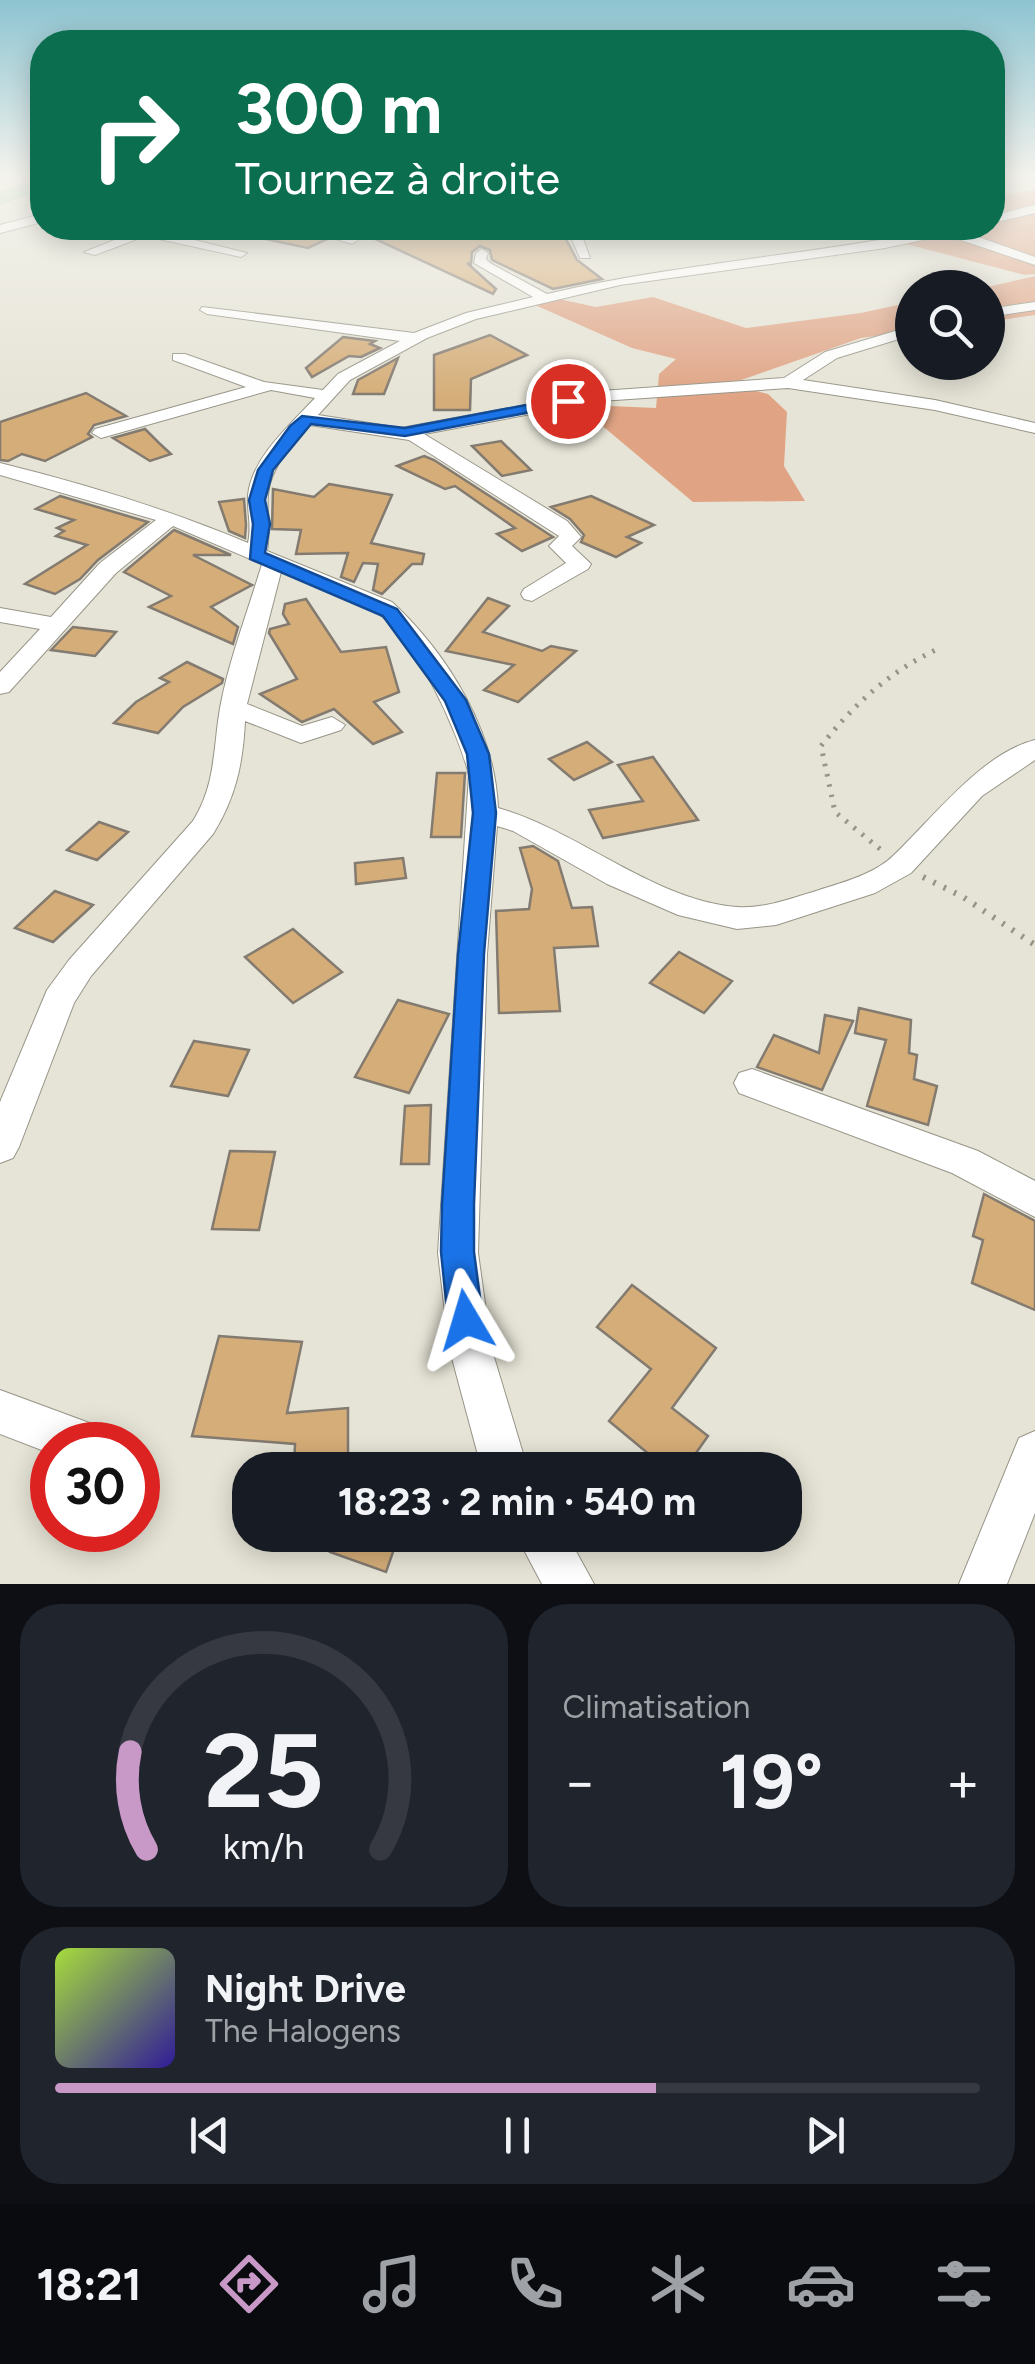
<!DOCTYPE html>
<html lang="fr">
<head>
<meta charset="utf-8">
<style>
  :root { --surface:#171b24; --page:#20242c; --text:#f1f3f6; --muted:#9ea1a6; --line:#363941; --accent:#c899c7 }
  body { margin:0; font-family:Figtree,sans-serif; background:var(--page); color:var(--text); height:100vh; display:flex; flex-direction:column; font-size:38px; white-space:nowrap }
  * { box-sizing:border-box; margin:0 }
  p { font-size:32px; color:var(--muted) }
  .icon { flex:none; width:55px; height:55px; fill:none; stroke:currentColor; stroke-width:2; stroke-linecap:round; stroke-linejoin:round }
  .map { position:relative; height:1584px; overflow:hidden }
  .side { display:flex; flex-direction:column; gap:20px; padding:20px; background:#0d0f14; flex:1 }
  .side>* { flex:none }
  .top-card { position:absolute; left:30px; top:30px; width:975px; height:210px; border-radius:40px; box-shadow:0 5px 25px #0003; background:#0b6e4f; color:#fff; overflow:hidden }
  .controls { position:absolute; left:895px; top:270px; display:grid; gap:20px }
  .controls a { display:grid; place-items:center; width:110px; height:110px; border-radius:50%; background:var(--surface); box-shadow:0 5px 25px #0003; font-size:50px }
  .speed { position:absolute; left:30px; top:1422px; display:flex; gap:20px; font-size:50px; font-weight:700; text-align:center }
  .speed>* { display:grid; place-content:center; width:130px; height:130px; border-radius:50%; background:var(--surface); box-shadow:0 5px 25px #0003; line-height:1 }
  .speed .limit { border:15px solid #d22; background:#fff; color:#111 }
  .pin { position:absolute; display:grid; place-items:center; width:85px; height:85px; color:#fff; margin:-42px; border:5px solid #fff; border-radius:50%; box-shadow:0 2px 10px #0007 }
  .me { position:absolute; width:110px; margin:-55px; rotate:353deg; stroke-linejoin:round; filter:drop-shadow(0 0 8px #0008) }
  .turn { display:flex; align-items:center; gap:35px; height:210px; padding:0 40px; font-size:45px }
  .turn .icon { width:130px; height:130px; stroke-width:2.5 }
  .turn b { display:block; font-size:70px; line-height:85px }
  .big { font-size:75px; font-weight:700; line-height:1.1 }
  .side .tile { flex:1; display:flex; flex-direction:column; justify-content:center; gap:15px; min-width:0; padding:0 35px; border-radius:40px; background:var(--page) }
  .side .dial { align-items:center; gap:0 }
  .dial svg { height:260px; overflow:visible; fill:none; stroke:var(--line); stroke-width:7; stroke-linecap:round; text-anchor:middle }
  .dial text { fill:var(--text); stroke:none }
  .song { display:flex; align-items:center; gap:30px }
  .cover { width:120px; height:120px; border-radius:15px; background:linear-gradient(135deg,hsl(80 70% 55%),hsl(250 70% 35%)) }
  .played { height:10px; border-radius:5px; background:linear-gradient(90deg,var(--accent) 65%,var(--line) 65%) }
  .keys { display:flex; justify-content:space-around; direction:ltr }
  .heat { display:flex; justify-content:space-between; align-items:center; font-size:55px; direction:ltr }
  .side .tiles { flex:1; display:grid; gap:20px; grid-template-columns:1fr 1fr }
  .tile:last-child { grid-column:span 2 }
  .trip { position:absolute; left:232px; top:1452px; width:570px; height:100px; border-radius:40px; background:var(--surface); box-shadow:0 5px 25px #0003; font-weight:700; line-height:100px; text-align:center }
  .tab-bar { display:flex; height:160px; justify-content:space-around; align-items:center; background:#090b0e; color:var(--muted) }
  .tab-bar .icon { width:70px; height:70px }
  .tab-bar .selected { color:var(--accent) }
  .tab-bar b { font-size:45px; color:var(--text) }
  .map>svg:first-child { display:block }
  .forest { fill:#e0a485 }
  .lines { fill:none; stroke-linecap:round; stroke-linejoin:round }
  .river { fill:#a4dbaf; fill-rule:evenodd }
  .building { fill:#d5ad78; stroke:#837a70; stroke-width:2.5 }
  .minor-casing { stroke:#979588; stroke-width:2 }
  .path-far1 { stroke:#96958a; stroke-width:5; stroke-dasharray:2.5 8; stroke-linecap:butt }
  .path { stroke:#96958a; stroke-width:6; stroke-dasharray:2.5 9; stroke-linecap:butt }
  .minor { fill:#fff; fill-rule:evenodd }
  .route { fill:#1a73e8; stroke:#114b97; stroke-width:2.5 }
</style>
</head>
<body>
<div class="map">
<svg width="1035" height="1584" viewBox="0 0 1035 1584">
  <rect width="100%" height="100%" fill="#e6e4d6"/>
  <g class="forest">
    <polygon points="1035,190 1035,274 1025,275 856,231 809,238 785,228 992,228 993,197"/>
    <polygon points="1035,276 1035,315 988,322 988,288 983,288"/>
    <polygon points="653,297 746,328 861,313 912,302 912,331 861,338 730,384 768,394 787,412 784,466 805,501 693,502 593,418 610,406 656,408 659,374 676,359 632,348 535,305 559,299 596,307"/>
  </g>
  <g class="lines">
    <polygon class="river" points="42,178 42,190 0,205 0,192"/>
  </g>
  <g class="building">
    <polygon points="257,228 296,228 325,240 308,248 256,237"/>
    <polygon points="352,228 560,228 577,260 602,279 553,289 492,260 490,250 480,246 472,252 471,264 467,263 496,289 493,294"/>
    <polygon points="490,335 527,355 471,379 470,410 434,410 434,355"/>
    <polygon points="343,337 375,341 370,344 380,348 361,357 349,356 312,377 306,368"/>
    <polygon points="398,358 384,394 353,394 358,380"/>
    <polygon points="86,393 126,416 94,425 88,434 92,437 45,461 22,454 8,461 0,460 0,422"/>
    <polygon points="145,429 159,443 171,454 150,461 113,438"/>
    <polygon points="501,441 531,470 502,476 472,446"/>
    <polygon points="424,456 434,460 553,537 522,551 497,534 515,528 455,486 445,489 397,466"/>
    <polygon points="329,484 392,495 371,543 424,554 422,564 412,564 382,594 373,590 378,564 363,563 354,582 341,577 348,553 296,554 301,530 272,529 273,489 314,497"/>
    <polygon points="60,496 148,522 98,560 80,579 55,594 25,584 87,545 56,536 64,531 57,528 74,520 36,509"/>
    <polygon points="591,496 654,525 627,537 641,543 616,557 581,542 584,535 570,519 551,507"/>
    <polygon points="244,499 246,525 245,538 229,531 219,502"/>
    <polygon points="174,530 231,555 193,555 252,585 211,607 238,627 233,644 149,607 171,596 124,572"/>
    <polygon points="488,598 509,606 483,632 542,651 551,646 576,651 518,702 484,690 514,665 446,651"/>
    <polygon points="306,599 341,652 386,647 399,692 374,702 402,732 373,744 334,709 302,722 260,694 297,679 269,633 270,629 289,624 283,614 285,604"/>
    <polygon points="73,627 116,632 95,656 51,650"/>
    <polygon points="187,662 223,679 222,683 183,707 158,733 114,723 136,702 169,682 160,678"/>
    <polygon points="587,742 612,762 574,780 549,759"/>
    <polygon points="653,757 698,820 603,838 589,810 643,801 618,765"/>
    <polygon points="437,773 465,773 461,837 431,837"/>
    <polygon points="99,822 128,832 97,860 67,850"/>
    <polygon points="533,846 558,861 572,908 592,907 598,946 554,948 560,1011 499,1013 496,911 529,909 532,889 520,848"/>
    <polygon points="403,858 406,878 356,884 355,863"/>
    <polygon points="55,891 93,905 53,942 15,928"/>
    <polygon points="293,929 342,972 293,1003 245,957"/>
    <polygon points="679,952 732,981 704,1013 650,983"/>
    <polygon points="398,1000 449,1014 409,1093 355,1077"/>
    <polygon points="859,1008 911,1020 909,1053 917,1055 914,1079 937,1086 928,1125 867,1106 886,1040 855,1033"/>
    <polygon points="825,1015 853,1021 822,1090 757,1067 774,1035 819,1053"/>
    <polygon points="194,1041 249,1050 228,1096 171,1086"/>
    <polygon points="431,1105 429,1164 401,1164 405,1106"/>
    <polygon points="230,1151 275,1152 259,1230 212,1229"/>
    <polygon points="984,1194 1035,1221 1035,1310 972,1283 983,1240 973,1236"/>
    <polygon points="632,1285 716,1348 672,1408 708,1436 684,1470 668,1470 609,1421 651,1369 597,1327"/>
    <polygon points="219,1336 302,1342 287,1413 348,1408 348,1467 294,1470 295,1444 192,1436"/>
    <polygon points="336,1535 399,1535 386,1572 330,1552"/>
  </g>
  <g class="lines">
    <g class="minor-casing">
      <g id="minor">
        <polygon points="1035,205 1035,213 992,223 992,216"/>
        <polygon points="42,214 42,222 0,233 0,225"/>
        <polygon points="145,228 161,228 158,231 247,253 241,257 145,236 95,255 84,252"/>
        <polygon points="300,228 318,228 358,240 352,244"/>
        <polygon points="567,228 579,228 590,258 580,258"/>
        <path d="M 945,228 L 966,228 L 961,231 L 1035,257 L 1035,265 L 946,235 L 885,248 L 620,285 L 476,319 L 427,338 L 350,380 L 318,415 L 401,428 L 601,391 L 784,378 L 825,352 L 912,326 L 912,335 L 837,358 L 803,380 L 935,400 L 1035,423 L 1035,433 L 935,410 L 788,388 L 601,401 L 424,434 L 567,521 L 581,537 L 572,546 L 591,564 L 588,569 L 532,601 L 524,599 L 521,594 L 524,589 L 566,563 L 549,546 L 559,536 L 409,440 L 310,425 C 292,444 271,466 268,494 C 266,513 271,528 267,551 L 392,602 C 448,654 495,731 498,808 C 577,830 655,901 737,907 C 764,909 793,898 819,890 C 844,882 875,874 894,855 C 933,818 982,753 1035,740 L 1035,760 L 982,796 L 911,873 L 875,893 L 776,925 L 737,929 L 678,915 L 607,884 L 513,831 L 497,826 L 487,954 L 478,1253 L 491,1347 L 528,1470 L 482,1470 L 449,1347 L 438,1253 L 469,775 C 458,731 414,634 374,611 C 345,595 311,584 281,572 L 247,704 L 302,726 L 332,717 L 345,725 L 341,730 L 301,743 L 245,721 C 243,763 236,797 213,834 L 91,976 L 74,1003 L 19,1147 L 13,1158 L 0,1163 L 0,1102 L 47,990 L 69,960 L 193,821 C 216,784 213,749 220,708 C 229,659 248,611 262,564 L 173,526 L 116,573 L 9,692 L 0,694 L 0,672 L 40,629 L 0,622 L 0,608 L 51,617 L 100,563 L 156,520 L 0,475 L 0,463 C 85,484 167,509 248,543 C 252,526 247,512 248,495 C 252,457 291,424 315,398 L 271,390 L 101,438 L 92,433 L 95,429 L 246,387 L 173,360 L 173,354 L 185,354 L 264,382 L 323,390 L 338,374 L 400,341 L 207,314 L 200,310 L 202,307 L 414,333 L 466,313 L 533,297 L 474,263 L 476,253 L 482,249 L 488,253 L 486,259 L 490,263 L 547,294 C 678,263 813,255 945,228 Z"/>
        <polygon points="1035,302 1035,310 988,317 988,309"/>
        <polygon points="752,1069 978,1151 1035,1181 1035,1217 952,1173 739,1093 734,1083 739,1073"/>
        <polygon points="0,1390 103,1428 109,1445 52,1445 52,1454 0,1434"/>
        <polygon points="1035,1431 1035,1513 1007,1584 959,1584 1019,1438"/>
        <polygon points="516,1535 567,1535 594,1584 542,1584"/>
      </g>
    </g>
    <path class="path-far1" d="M 880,849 L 835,812 L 821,746 C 854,704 891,670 940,648"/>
    <polyline class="path" points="923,877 963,897 1035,945"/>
    <use href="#minor" class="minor"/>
  </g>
  <linearGradient id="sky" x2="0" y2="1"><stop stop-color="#8dc4d1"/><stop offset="0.44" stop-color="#f4f3ed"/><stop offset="1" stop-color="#f4f3ed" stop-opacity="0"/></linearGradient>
  <rect width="1035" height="398" fill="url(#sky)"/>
  <polygon class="route" points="568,397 573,398 573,404 405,436 311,424 273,470 265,500 270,524 265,553 397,609 466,700 489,754 496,813 484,954 474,1204 474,1252 483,1320 478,1332 466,1337 454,1332 448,1320 441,1252 442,1204 458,954 473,813 467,754 445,701 383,616 250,559 253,524 249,500 258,470 290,426 302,416 405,428"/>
</svg>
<div class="controls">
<a><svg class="icon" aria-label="search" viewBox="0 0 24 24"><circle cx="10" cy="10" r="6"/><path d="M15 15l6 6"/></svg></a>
</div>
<div class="speed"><div class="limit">30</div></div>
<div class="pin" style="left:568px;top:401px;background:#d93025"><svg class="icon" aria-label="arrive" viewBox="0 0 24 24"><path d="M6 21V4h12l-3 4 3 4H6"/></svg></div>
<svg class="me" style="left:466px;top:1320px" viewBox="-20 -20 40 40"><path d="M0-17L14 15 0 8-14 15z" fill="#1a73e8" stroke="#fff" stroke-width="4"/></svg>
<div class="trip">18:23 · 2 min · 540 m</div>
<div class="top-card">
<div class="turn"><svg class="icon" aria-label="right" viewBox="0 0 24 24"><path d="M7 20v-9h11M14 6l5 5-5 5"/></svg><div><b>300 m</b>Tournez à droite</div></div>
</div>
</div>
<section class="side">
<div class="tiles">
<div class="tile dial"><svg viewBox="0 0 100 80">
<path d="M14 69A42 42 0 1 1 86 69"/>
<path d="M14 69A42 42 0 0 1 9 39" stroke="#c899c7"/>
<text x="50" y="56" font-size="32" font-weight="700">25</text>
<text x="50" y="72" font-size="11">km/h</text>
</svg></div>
<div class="tile"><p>Climatisation</p>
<div class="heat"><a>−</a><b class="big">19°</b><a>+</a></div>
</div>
<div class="tile">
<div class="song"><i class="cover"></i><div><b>Night Drive</b><p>The Halogens</p></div></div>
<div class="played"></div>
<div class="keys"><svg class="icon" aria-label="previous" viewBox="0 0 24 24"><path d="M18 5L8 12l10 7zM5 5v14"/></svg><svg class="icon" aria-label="pause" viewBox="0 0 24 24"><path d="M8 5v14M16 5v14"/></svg><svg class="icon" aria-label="next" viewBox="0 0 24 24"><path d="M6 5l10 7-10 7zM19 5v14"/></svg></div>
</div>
</div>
</section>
<nav class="tab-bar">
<b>18:21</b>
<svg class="icon selected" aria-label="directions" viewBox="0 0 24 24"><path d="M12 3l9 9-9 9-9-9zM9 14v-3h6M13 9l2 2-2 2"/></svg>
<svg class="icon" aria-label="music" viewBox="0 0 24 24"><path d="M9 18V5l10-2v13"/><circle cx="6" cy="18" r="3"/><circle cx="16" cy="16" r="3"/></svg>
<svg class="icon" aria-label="phone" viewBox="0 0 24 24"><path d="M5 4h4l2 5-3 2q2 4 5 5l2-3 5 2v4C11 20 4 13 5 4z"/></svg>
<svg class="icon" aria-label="climate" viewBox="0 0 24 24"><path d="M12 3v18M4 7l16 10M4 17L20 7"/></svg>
<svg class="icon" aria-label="car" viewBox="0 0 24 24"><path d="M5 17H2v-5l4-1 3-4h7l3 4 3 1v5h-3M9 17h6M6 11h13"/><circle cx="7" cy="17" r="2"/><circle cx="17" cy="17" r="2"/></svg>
<svg class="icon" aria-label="filters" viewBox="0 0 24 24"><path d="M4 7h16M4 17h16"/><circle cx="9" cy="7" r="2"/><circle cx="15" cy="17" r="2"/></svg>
</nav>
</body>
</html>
